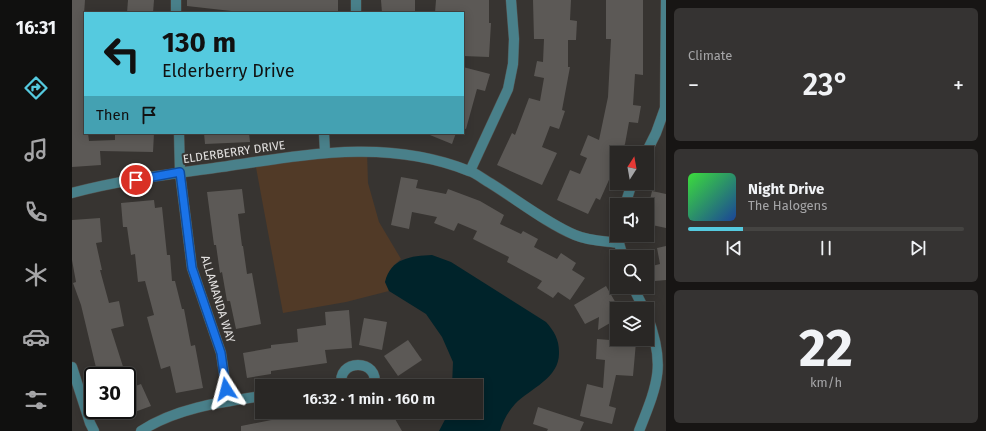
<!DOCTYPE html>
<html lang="en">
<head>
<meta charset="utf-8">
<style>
  :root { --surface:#292725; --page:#353332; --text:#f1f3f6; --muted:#a5a5a7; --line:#454442; --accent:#55cadf }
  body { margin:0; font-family:"Fira Sans",sans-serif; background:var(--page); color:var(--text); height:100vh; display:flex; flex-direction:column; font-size:15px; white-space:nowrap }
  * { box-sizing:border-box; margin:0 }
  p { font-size:13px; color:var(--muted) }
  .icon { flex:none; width:22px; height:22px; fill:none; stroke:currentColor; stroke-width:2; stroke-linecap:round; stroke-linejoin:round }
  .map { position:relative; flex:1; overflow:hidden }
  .sheet { display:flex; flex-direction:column; gap:8px; padding:8px; background:#171514; width:320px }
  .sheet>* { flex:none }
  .banner { position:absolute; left:12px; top:12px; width:380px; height:122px; border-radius:0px; box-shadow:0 2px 10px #0003,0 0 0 1px var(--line); background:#55cadf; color:#111; overflow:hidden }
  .needle { width:26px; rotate:11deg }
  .controls { position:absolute; left:538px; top:146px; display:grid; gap:8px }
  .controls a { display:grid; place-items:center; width:44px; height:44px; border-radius:0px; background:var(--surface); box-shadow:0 2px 10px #0003,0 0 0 1px var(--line); font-size:20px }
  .speed { position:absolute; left:12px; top:367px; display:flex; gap:8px; font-size:20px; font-weight:700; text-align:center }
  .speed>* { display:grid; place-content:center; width:52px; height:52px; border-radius:50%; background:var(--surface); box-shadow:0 2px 10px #0003,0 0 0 1px var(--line); line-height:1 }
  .speed .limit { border:2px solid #111; border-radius:6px; background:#fff; color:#111 }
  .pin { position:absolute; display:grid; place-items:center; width:34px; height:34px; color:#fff; margin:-17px; border:2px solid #fff; border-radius:50%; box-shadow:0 1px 4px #0007 }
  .me { position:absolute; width:44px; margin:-22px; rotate:351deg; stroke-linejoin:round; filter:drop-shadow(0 0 3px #0008) }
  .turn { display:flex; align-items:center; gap:14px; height:84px; padding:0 12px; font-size:18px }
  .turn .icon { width:52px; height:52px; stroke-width:2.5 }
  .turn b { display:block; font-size:28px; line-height:34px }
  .then { display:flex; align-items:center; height:38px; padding:0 12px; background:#0003; gap:8px; font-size:15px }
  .big { font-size:30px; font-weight:600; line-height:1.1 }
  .sheet .card { flex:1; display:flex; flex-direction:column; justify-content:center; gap:6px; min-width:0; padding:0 14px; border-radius:6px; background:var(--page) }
  .sheet .dial { align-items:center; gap:0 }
  .dial b { font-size:52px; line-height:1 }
  .song { display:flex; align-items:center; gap:12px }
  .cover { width:48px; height:48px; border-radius:6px; background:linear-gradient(135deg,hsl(120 70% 55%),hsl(220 70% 35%)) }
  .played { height:4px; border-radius:2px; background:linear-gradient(90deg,var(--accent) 20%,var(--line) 20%) }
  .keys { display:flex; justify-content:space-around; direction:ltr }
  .heat { display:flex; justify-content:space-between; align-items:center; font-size:22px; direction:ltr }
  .trip { position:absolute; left:183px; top:379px; width:228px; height:40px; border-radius:0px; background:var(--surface); box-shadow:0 2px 10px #0003,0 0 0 1px var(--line); font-weight:600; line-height:40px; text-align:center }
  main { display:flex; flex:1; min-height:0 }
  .tab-bar { display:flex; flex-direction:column; width:72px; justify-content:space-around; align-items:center; background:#10100f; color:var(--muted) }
  .tab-bar .icon { width:28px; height:28px }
  .tab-bar .on { color:var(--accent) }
  .tab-bar b { font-size:18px; color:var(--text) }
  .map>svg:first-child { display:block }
  .green { fill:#513a27 }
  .water { fill:#00232a }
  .building { fill:#5c5956 }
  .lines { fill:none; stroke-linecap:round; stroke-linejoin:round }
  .minor-casing { stroke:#53504d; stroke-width:11 }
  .minor { stroke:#49808a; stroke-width:10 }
  .route-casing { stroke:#114b97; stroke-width:10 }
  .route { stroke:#1a73e8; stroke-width:7 }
  .labels { text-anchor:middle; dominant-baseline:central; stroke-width:4; stroke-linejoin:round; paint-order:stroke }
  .street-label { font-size:12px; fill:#e3e1e0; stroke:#373431 }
</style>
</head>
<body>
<main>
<nav class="tab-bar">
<b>16:31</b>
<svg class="icon on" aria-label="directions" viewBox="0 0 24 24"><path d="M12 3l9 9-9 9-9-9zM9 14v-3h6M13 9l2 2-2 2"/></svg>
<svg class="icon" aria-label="music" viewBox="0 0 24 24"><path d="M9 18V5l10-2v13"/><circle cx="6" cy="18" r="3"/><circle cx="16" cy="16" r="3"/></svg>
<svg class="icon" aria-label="phone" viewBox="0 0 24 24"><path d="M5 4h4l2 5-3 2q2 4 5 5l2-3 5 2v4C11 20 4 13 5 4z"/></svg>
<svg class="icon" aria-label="climate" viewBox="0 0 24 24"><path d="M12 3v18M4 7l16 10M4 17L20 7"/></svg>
<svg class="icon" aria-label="car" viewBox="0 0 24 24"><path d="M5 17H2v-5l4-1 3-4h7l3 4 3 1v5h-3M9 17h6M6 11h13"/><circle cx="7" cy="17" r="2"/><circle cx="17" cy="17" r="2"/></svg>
<svg class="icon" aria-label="filters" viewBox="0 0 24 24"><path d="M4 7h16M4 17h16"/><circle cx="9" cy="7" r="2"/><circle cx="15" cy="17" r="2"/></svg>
</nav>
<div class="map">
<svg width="594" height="431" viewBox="0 0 594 431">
  <rect width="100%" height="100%" fill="#373431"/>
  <polygon class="green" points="295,151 296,183 307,222 329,259 322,265 313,282 317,291 274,302 211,313 183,162"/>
  <path class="water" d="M 360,255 L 379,262 L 474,322 C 482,331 487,339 487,352 C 488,378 459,388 443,404 C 436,412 431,421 428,431 L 367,431 L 377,412 L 404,412 L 404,386 L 380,386 L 381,362 L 370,337 L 354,314 L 317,291 L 313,282 C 319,258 339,256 360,255 Z"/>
  <g class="building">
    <polygon points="0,0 13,0 11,29 13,29 13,133 16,133 17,141 43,140 43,133 82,133 81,152 28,151 29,165 0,167"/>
    <polygon points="56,0 82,0 81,13 55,13"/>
    <polygon points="115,0 266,0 266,13 177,13 115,6"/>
    <polygon points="309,0 343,0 343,13 310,13"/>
    <polygon points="364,0 417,0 417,23 419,23 417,57 391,56 391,13 363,13"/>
    <polygon points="461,0 499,0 498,20 505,21 504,40 496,40 496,67 498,67 490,110 493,111 487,129 478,126 470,147 485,153 470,185 425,165 440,133 443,135 457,98 468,101 472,78 462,76 465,61 471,62 472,39 462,39"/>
    <polygon points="534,0 571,0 571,75 563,74 561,105 569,106 566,123 557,122 553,144 549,153 545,153 545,162 528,200 524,198 516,214 485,200 498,170 508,174 515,158 508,155 516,135 527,140 536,97 539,39 534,39"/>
    <polygon points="391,67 418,74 413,91 405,89 394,129 391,128"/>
    <polygon points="132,133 177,133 178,142 133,144"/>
    <polygon points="353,133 384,133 380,144"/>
    <polygon points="329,177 346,180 344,188 374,194 376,189 408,201 432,215 428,224 449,234 451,231 466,239 462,247 485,259 489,253 504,263 500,270 513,278 498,300 486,292 481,298 465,288 470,281 435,262 437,257 401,239 405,231 386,223 382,231 362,223 365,217 340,212 337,229 319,225"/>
    <polygon points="170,189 173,213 166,214 170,246 171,246 175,274 180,273 189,324 164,329 158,301 155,301 150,272 148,273 144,245 142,245 135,192"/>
    <polygon points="580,191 594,194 594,228 580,225 583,209 576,208"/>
    <polygon points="82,200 83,208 90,207 95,255 98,255 100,281 103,281 110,309 112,309 119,346 123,345 131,388 104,393 98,366 89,369 75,317 82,315 73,281 66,282 63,254 59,255 55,227 51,227 49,203"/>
    <polygon points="28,218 30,242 24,243 30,270 28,270 37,303 47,301 52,326 39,329 54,376 26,376 9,305 1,283 4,282 0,260 0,220"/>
    <polygon points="594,246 594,280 583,281 580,266 588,264 585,248"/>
    <polygon points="534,286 545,305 545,319 526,330 527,317 513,324 502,305"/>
    <polygon points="277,310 280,348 253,350 255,363 199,371 199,374 175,378 171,353 199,348 199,345 226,342 225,329 254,325 253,312"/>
    <polygon points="292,318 315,322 310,350 287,345"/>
    <polygon points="525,339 564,342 561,376 544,375 537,406 544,408 540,424 508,416 515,384 531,388 533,360 524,359"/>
    <polygon points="336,340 350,360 326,376 312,356"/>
    <polygon points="69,384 79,406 41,420 37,410 55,410 55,389"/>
    <polygon points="466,407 512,422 508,431 475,431 476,429 461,424"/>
    <polygon points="239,412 258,412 259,416 280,414 281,420 292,419 305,412 319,412 330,431 169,431 169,426"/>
  </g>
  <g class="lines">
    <g class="minor-casing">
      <g id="minor">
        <polyline points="104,13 104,0"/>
        <polyline points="284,13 284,0"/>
        <polyline points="107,133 108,173 120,268 149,353 156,401"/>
        <polyline points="252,133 253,152"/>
        <polyline points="574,153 584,133 593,108 594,0"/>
        <polyline points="398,171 436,89 441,64 442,39 439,0"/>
        <path d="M 0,193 C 48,180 99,174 149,167 C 233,155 315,138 397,171 C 404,173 411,179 418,183 C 444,199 476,224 503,235 C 517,241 532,241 547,243"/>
        <polyline points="553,205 560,183"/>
        <polyline points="548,235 547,243 551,257"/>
        <polyline points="561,287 572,309"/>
        <polyline points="0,367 18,423 22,431"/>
        <polyline points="255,386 269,384"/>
        <path d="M 270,386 C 263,358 309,358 302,386"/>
        <path d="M 69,431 C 104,408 149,402 190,396"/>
        <path d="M 567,431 C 586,383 594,365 575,315"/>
      </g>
    </g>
    <use href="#minor" class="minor"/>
  </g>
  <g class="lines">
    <g class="route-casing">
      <polyline id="route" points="64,180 108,172 120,268 149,353 154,389"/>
    </g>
    <use href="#route" class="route"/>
  </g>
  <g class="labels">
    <g class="street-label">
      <text transform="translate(162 152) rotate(-8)">ELDERBERRY DRIVE</text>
      <text transform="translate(146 299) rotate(73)">ALLAMANDA WAY</text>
    </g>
  </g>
</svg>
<div class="controls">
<a><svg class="needle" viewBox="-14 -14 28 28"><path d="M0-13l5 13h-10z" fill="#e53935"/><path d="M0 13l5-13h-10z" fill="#a5a5a7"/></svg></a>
<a><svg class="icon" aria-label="sound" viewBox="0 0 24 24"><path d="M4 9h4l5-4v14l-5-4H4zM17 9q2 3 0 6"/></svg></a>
<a><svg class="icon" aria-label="search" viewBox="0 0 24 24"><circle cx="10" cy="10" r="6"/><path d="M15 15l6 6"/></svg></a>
<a><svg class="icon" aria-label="layers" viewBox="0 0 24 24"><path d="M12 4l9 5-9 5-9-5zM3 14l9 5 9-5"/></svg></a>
</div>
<div class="speed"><div class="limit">30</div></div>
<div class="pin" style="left:64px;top:180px;background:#d93025"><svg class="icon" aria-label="arrive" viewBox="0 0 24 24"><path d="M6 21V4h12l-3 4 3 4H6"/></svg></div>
<svg class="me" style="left:154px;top:389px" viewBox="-20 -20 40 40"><path d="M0-17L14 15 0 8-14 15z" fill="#1a73e8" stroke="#fff" stroke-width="4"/></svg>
<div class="trip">16:32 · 1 min · 160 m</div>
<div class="banner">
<div class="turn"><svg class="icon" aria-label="left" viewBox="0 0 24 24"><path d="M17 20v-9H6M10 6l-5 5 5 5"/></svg><div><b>130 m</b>Elderberry Drive</div></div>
<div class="then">Then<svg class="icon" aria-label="arrive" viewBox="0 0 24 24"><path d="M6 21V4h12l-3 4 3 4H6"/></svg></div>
</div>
</div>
<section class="sheet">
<div class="card"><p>Climate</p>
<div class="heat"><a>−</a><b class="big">23°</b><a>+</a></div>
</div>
<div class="card">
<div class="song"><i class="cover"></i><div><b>Night Drive</b><p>The Halogens</p></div></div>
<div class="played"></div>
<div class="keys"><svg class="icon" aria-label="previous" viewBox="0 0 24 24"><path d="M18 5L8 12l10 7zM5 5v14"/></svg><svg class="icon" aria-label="pause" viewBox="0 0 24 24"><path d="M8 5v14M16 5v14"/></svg><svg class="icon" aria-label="next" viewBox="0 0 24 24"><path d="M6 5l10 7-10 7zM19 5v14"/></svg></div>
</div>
<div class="card dial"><b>22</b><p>km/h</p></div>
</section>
</main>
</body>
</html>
